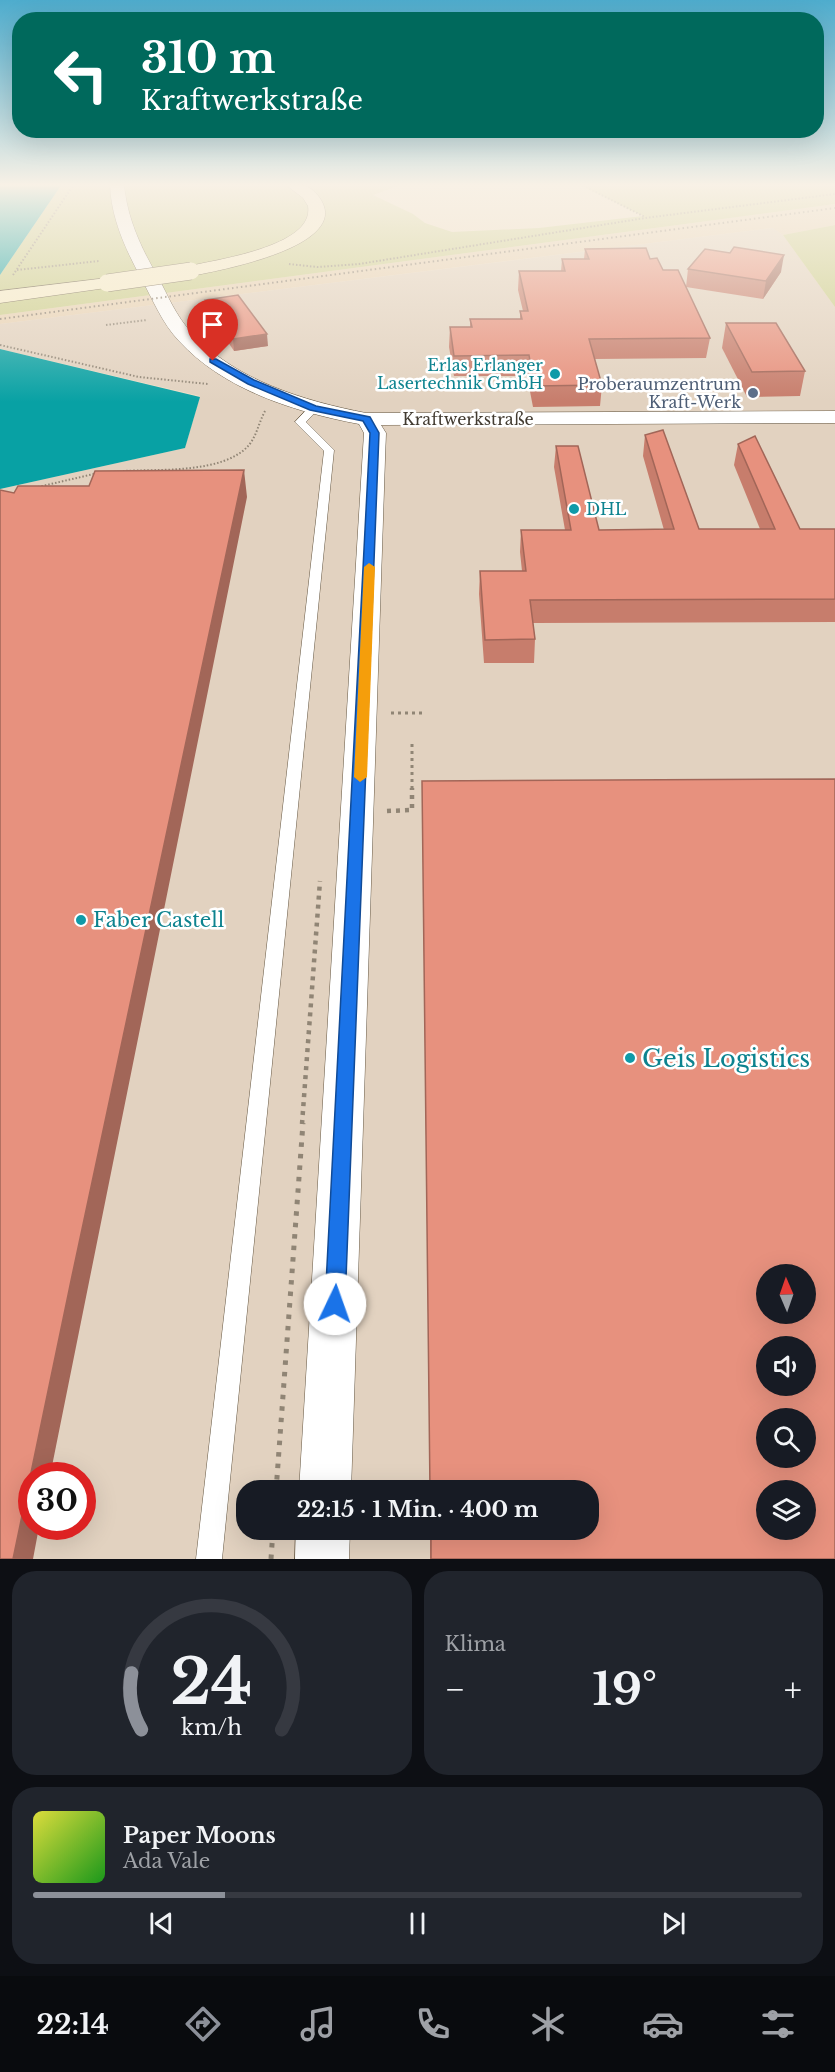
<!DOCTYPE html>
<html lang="de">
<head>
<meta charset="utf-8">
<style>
  :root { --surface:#171b24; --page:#20242c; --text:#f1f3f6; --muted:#9ea1a6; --line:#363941; --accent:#8c9099 }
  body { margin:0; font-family:"Libre Baskerville",serif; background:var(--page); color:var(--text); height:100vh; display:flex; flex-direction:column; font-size:22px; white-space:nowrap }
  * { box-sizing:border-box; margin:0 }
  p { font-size:20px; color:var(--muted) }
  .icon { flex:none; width:33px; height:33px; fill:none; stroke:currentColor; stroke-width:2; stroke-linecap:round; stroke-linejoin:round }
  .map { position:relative; height:1559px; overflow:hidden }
  .side { display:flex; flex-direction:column; gap:12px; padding:12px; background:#0d0f14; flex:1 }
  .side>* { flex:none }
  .banner { position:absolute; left:12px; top:12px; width:812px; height:126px; border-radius:24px; box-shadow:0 6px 24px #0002; background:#00695c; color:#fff; overflow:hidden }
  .needle { width:39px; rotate:358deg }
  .fabs { position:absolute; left:756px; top:1264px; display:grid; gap:12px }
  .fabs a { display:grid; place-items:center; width:60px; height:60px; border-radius:50%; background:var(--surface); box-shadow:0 6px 24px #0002; font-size:30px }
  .speed { position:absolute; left:18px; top:1462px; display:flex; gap:12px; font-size:30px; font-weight:700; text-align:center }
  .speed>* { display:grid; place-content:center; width:78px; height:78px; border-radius:50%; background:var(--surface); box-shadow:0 6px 24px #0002; line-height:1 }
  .speed .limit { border:9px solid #d22; background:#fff; color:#111 }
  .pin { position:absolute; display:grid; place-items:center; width:51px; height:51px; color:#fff; margin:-62px -26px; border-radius:50% 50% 50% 0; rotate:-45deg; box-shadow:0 0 6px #0007 }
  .pin .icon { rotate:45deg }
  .me { position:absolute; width:66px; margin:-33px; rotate:3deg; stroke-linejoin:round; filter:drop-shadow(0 0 4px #0008) }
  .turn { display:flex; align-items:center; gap:21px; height:126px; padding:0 30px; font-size:27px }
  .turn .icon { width:78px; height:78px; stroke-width:2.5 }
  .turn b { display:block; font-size:42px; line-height:51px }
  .big { font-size:45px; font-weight:700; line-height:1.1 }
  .side .tile { flex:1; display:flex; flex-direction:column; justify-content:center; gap:9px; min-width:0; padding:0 21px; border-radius:24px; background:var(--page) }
  .side .dial { align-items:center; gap:0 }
  .dial svg { height:156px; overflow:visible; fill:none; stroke:var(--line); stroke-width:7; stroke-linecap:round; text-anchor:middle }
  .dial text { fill:var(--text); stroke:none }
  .song { display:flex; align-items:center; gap:18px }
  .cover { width:72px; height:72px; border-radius:9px; background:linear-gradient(135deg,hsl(60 70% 55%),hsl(120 70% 35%)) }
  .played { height:6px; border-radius:3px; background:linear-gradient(90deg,var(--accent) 25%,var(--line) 25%) }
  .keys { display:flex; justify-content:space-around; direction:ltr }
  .heat { display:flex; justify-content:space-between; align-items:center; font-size:33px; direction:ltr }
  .side .tiles { flex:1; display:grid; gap:12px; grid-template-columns:1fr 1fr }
  .tile:last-child { grid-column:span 2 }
  .trip { position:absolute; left:236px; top:1480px; width:363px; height:60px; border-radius:24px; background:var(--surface); box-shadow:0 6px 24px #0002; font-weight:700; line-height:60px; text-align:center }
  .dock { display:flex; height:96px; justify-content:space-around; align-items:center; background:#090b0e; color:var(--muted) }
  .dock .icon { width:42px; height:42px }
  .dock .current { color:var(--accent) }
  .dock b { font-size:27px; color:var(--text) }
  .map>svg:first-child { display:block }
  .built { fill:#e8d2b4 }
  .industrial { fill:#e2d2c0; fill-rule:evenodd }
  .green { fill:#cbcf8b }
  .water { fill:#08a1a4 }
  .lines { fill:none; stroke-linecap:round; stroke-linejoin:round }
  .lane-casing { stroke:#665843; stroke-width:1 }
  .street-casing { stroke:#665843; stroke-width:1 }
  .secondary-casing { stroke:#665843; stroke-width:1 }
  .path-far3 { stroke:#908575; stroke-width:2; stroke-dasharray:1.5 2; stroke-linecap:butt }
  .path-far2 { stroke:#908575; stroke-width:3; stroke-dasharray:3 4; stroke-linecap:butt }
  .path-far1 { stroke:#908575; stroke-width:4.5; stroke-dasharray:4 5; stroke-linecap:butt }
  .path { stroke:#908575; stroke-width:5; stroke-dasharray:4.5 7; stroke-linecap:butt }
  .lane { fill:#fff; fill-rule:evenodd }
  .street { fill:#fff; fill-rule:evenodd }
  .secondary { fill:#f9efcc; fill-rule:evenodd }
  .rail { stroke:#8b7f70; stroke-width:2; stroke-dasharray:1.5 3; stroke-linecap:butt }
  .secondary-bridge-casing { stroke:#665843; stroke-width:18; stroke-linecap:butt }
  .secondary-bridge { stroke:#f9efcc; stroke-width:17 }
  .wall { fill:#c77d6c }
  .shaded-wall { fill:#a26658 }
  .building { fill:#e7917e; stroke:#a26658; stroke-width:1.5; fill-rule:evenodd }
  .route { fill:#1a73e8; stroke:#114b97; stroke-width:1.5 }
  .slow { fill:#f59e0b }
  .culture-dot { fill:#0f9aa8; stroke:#fff; stroke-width:2 }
  .service-dot { fill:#5c6f8a; stroke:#fff; stroke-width:2 }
  .labels { text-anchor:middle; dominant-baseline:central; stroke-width:5; stroke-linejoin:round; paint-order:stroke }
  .far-culture-label { font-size:16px; fill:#0d838f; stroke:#fff; text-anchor:end }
  .far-service-label { font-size:16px; fill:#4e5e75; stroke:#fff; text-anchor:end }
  .far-street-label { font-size:16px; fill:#423b31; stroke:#fff }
  .culture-label { font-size:20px; fill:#0d838f; stroke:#fff; text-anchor:start }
  .near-culture-label { font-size:24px; fill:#0d838f; stroke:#fff; text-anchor:start }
</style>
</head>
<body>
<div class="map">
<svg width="835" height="1559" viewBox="0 0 835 1559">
  <rect width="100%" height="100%" fill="#f0dfc7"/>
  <polygon class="built" points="835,204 835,225 783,235 772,228 0,324 0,315"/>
  <path class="industrial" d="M 773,228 L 783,235 L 835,307 L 835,1559 L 0,1559 L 0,489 L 185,448 L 200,396 L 0,349 L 0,324 ZM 766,1275 L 806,1275 L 806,1314 L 766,1314 ZM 766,1347 L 806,1347 L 806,1386 L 766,1386 ZM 766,1419 L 806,1419 L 806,1458 L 766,1458 ZM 32,1476 L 82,1476 L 82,1527 L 32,1527 ZM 246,1491 L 588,1491 L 588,1530 L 246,1530 ZM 766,1491 L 806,1491 L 806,1530 L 766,1530 Z"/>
  <g class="green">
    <polygon points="62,184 403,184 373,195 413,214 425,223 452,232 539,228 643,216 578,184 835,184 835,204 0,315 0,275"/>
    <polygon points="835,225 835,307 783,235"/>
  </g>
  <g class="water">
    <polygon points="0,184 62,184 0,275"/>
    <polygon points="0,349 200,397 185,448 0,489"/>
  </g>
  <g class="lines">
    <g class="lane-casing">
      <polygon id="lane" points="310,406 319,408 306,422 334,450 222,1559 196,1559 324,451 295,422"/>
    </g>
    <g class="street-casing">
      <g id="street">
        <path d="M 110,184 L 124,184 C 127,218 141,248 158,277 C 168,296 176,316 191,332 C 234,380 304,401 366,413 L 835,411 L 835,423 L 381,425 L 386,433 L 385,459 L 351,1491 L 299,1491 L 364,433 L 359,424 C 295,412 224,390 179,341 C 162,323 153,300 141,278 C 125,248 111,218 110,184 Z"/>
        <polygon points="296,1530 350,1530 349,1559 295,1559"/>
      </g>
    </g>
    <g class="secondary-casing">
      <g id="secondary">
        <path d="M 285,184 C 302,184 312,185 321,200 C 350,247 217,271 191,276 L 185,275 L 182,271 L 185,267 C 213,260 315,247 308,206 L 303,198 Z"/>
        <polygon points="107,278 113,279 116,283 113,287 0,303 0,291"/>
      </g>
    </g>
    <g class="path-far3">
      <polyline points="347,184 350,185"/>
      <polyline points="580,184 645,217"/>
      <polyline points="289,264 317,267 359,264 645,218 835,194"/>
      <polyline points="17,270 99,261"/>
      <polyline points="13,275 74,184"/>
      <polyline points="198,318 214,316"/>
      <polyline points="106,325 147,320"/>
      <polyline points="0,345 139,377 208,384"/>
      <path d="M 123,471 C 158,469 224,474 249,445 C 257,435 259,422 265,411"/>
      <polyline points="38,487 98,473"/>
    </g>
    <g class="path-far2">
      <polyline points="391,713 425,713"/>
      <polyline points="412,744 412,790"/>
    </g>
    <g class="path-far1">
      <polyline points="387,811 412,810 412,788"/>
      <polyline points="302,1124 320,881"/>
    </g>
    <g class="path">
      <polyline points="276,1491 303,1123"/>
      <polyline points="271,1559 273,1530"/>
    </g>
    <use href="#lane" class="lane"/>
    <use href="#street" class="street"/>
    <use href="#secondary" class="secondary"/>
    <polyline class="rail" points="0,319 835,208"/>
    <g class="secondary-bridge-casing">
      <polyline id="secondary-bridge" points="107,283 191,271"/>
    </g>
    <use href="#secondary-bridge" class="secondary-bridge"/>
  </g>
  <g class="wall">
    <polygon points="585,249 650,259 663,270 686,287 688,269 781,272 763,299 686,287 710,338 706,358 594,359 602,385 600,406 533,407 527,376 454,376 449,347 450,327 470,327 470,319 520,319 520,311 523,311 518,290 519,271 561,271 562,259 584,259"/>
    <polygon points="205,300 268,346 234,351 207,311"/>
    <polygon points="726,323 805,371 800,396 747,397 722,348"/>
    <polygon points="645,435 699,529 760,529 734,465 738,444 800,529 835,529 835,622 533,623 535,639 534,663 484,663 479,594 480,571 522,571 520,552 521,530 565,530 554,467 556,446 599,530 664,530 643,456"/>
    <polygon points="422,781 835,1559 430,1559 430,1530 588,1530 588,1491 430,1491"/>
  </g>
  <g class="shaded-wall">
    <polygon points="784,255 781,272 763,299 766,281"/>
    <polygon points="267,334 268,346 234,351 233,339"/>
    <polygon points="244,470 247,497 50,1476 32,1476 32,1527 39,1527 33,1559 13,1559 72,1276"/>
  </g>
  <g class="building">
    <polygon points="734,247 784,255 766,281 688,269 705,249 730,253"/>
    <polygon points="646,248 650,259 657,258 663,270 678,270 710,338 589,339 602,385 534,386 529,355 454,356 450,327 472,327 470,319 522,319 520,311 528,311 519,271 565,271 562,259 589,259 585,249"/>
    <polygon points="238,295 267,334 233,339 205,300"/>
    <polygon points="726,323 776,323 805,371 752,372"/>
    <polygon points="663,430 699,529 775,529 738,444 755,436 800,529 835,529 835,599 530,600 535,639 485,640 480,571 526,571 521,530 571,530 556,446 578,446 599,530 674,529 645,435"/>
    <polygon points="244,470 72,1276 13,1559 0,1559 0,490 14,493 18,486 89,486 95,471"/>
    <path d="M 835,779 L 835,1559 L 431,1559 L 431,1530 L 588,1530 L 588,1491 L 430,1491 L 422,781 ZM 766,1275 L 806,1275 L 806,1314 L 766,1314 ZM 766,1347 L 806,1347 L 806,1386 L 766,1386 ZM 766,1419 L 806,1419 L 806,1458 L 766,1458 ZM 766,1491 L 806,1491 L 806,1530 L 766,1530 Z"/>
  </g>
  <linearGradient id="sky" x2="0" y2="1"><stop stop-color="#4eaccd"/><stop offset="0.46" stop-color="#f8f1e6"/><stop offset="1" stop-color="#f8f1e6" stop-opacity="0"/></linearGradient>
  <rect width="835" height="402" fill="url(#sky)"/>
  <polygon class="route" points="210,359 216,359 254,380 316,406 370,417 379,433 345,1304 342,1311 335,1313 328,1311 325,1304 370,433 363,421 310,410 248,384 210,362"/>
  <polygon class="slow" points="369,563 375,567 367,777 360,782 354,777 364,567"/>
  <g class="culture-dot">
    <circle cx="555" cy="374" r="6"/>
    <circle cx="574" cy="509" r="6"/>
    <circle cx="81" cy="920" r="6"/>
    <circle cx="630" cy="1058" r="6"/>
  </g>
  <circle class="service-dot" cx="753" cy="393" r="6"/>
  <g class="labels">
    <g class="far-culture-label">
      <text x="543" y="365">Erlas Erlanger<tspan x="543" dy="18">Lasertechnik GmbH</tspan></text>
      <text x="586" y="509" text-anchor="start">DHL</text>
    </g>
    <g class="far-service-label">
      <text x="741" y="384">Proberaumzentrum<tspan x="741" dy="18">Kraft-Werk</tspan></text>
    </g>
    <g class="far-street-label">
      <text x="468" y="419">Kraftwerkstraße</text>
    </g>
    <g class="culture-label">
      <text x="93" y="920">Faber Castell</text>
    </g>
    <g class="near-culture-label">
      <text x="642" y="1058">Geis Logistics</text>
    </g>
  </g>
</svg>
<div class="fabs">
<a><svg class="needle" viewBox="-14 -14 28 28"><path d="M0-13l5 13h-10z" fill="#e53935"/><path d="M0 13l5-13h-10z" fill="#9ea1a6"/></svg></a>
<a><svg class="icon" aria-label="sound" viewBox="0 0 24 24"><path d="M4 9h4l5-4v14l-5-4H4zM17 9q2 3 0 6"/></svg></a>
<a><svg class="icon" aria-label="search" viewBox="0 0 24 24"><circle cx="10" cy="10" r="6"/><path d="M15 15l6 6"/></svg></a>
<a><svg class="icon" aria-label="layers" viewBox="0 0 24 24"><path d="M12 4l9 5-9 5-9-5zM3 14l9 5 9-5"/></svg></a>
</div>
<div class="speed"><div class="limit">30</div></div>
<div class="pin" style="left:213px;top:361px;background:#d93025"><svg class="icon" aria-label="arrive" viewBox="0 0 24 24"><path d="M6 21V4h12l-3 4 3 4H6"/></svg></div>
<svg class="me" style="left:335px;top:1304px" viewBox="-20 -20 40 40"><circle r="19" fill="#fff"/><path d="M0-13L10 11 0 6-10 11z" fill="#1a73e8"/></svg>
<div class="trip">22:15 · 1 Min. · 400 m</div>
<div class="banner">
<div class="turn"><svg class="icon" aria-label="left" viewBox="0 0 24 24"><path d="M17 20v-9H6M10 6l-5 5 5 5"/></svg><div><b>310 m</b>Kraftwerkstraße</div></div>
</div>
</div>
<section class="side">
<div class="tiles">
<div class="tile dial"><svg viewBox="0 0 100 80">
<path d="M14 69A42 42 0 1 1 86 69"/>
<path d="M14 69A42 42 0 0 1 9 40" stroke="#8c9099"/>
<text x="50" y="56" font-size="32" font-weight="700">24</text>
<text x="50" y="72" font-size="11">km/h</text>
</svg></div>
<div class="tile"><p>Klima</p>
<div class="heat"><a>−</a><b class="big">19°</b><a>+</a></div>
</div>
<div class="tile">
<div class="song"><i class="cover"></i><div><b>Paper Moons</b><p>Ada Vale</p></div></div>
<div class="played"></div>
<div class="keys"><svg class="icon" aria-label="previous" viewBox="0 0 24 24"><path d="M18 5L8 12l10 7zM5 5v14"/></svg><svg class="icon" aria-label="pause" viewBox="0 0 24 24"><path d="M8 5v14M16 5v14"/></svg><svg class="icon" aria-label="next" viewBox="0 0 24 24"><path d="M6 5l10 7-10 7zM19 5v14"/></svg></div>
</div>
</div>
</section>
<nav class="dock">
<b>22:14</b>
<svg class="icon current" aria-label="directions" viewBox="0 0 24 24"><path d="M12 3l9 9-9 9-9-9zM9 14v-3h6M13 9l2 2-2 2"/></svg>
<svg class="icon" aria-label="music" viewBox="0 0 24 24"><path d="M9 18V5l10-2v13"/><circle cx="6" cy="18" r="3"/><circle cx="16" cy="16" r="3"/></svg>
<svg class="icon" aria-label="phone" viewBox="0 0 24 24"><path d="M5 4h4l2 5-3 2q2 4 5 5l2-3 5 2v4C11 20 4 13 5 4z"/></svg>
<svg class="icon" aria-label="climate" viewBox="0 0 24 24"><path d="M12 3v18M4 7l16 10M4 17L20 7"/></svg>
<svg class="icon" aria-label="car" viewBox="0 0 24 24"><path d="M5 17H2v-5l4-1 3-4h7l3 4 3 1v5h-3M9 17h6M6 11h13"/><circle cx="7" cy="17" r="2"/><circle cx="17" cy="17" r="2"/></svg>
<svg class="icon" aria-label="filters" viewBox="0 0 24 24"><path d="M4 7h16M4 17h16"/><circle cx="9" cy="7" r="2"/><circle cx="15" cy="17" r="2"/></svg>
</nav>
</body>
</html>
